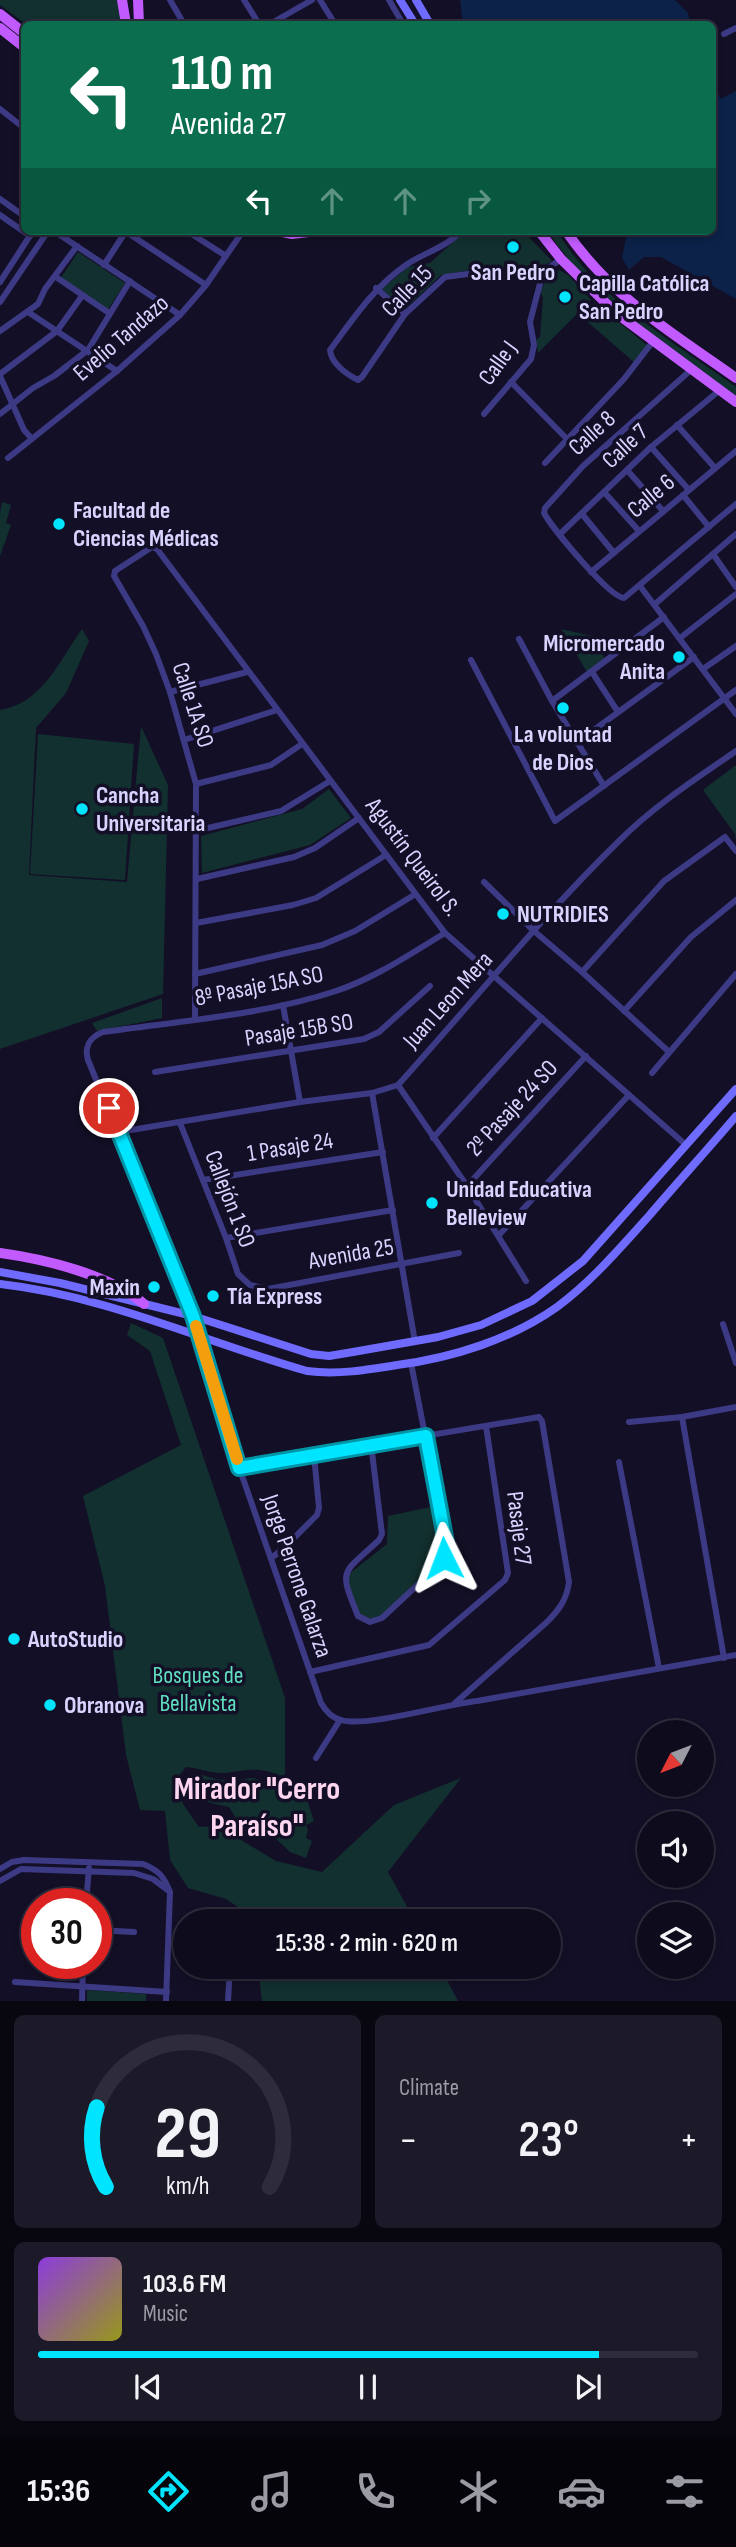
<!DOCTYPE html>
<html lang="en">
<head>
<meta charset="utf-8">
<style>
  :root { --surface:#0e0b1c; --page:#1c1929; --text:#f1f3f6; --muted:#9b9ba3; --line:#2e2b3b; --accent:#00e5ff }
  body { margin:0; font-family:"Sofia Sans Condensed",sans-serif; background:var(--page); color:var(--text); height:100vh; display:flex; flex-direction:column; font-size:26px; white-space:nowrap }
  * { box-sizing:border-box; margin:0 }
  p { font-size:23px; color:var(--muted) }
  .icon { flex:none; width:38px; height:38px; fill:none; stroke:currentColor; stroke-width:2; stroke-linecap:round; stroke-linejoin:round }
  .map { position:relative; height:2001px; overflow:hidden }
  .details { display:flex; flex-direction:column; gap:14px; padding:14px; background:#08060f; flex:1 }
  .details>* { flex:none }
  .hud { position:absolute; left:21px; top:21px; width:695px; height:214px; border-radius:10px; box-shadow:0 4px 10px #0003,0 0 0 2px var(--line); background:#0b6e4f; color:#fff; overflow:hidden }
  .needle { width:46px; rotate:228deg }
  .controls { position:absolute; left:637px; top:1720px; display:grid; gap:14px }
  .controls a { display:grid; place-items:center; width:77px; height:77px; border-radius:50%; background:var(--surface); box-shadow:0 4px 10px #0003,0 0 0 2px var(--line); font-size:35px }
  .speed { position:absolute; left:21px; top:1888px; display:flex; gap:14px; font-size:35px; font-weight:700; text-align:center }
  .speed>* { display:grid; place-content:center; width:91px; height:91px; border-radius:50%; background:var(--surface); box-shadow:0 4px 10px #0003,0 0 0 2px var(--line); line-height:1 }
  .speed .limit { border:10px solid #d22; background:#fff; color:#111 }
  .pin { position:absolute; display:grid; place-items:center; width:60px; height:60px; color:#fff; margin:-30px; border:4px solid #fff; border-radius:50%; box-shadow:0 2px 7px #0007 }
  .me { position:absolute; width:77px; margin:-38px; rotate:357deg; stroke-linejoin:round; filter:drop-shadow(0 0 5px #0008) }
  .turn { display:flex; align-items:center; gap:24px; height:147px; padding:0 35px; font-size:32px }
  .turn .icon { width:91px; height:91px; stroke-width:2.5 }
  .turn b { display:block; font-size:49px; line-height:60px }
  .lanes { display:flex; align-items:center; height:66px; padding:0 35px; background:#0003; justify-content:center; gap:35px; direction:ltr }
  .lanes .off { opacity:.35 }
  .big { font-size:52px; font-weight:600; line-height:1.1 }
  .details .tile { flex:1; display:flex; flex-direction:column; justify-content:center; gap:10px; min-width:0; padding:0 24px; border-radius:10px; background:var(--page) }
  .details .dial { align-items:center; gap:0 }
  .dial svg { height:182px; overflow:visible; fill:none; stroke:var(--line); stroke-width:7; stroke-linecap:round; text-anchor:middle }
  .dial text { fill:var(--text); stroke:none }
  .song { display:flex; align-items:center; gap:21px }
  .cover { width:84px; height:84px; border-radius:10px; background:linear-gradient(135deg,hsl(270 70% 55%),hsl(60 70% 35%)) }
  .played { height:7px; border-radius:4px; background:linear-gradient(90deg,var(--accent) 85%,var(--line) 85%) }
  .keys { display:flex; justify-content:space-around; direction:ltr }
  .heat { display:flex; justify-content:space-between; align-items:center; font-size:38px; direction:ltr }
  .details .tiles { flex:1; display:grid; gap:14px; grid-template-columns:1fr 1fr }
  .tile:last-child { grid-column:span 2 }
  .trip { position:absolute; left:173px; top:1909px; width:388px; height:70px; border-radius:35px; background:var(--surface); box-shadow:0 4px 10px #0003,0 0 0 2px var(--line); font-weight:600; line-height:70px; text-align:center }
  .dock { display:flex; height:112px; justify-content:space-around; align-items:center; background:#06040b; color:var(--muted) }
  .dock .icon { width:49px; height:49px }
  .dock .active { color:var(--accent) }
  .dock b { font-size:32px; color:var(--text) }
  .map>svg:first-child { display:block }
  .green { fill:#12302f }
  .water { fill:#0c2248 }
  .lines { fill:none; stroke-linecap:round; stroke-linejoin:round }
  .street { stroke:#3d3a85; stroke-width:6 }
  .secondary { stroke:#6f6bff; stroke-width:8 }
  .primary { stroke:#c25bff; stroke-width:10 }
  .route-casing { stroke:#0095a6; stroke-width:18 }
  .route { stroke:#00e5ff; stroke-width:12 }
  .slow { stroke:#f59e0b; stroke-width:12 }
  .poi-dot { fill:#00e5ff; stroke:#130f26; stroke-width:2.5 }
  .labels { text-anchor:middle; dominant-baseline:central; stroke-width:7; stroke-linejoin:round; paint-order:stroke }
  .poi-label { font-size:24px; font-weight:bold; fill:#d9d4ff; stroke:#130f26; text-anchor:start }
  .street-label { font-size:24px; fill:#d9d4ff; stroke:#130f26 }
  .park-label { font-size:24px; fill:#5fe0c0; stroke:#130f26 }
  .district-label { font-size:32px; font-weight:bold; fill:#ffd6f0; stroke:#130f26 }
</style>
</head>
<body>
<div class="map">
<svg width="736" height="2001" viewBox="0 0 736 2001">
  <rect width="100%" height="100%" fill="#130f26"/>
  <g class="green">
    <polygon points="0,0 124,0 125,24 26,24 0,5"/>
    <polygon points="465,231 523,231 552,261 540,268 518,270 483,268 441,275 404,310 382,289 408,267 430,263"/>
    <path d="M 547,231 L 557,231 C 598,300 673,341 736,387 L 736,397 L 624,317 L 578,272 Z"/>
    <polygon points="78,252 125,283 107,311 60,279"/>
    <polygon points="559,270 568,275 591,300 538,353 536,340 540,337 543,298 540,291 549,276"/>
    <polygon points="595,303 648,346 635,363 582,317"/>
    <polygon points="2,502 11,505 6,523 11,525 0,556 0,513"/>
    <path d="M 82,629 L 89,641 L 66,693 L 36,728 L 29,875 L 127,882 L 141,726 L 168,785 L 163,994 L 0,1049 L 0,710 C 43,703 59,661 82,629 Z"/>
    <polygon points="561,629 592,636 605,659 587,672"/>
    <polygon points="38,734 134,744 125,880 30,874"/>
    <polygon points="736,765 736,840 735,834 703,790"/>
    <polygon points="329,789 351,818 310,845 202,873 201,836 302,809"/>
    <polygon points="162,998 162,1018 97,1031 92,1023"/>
    <path d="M 131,1323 L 163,1338 L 285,1698 L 285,1778 C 259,1766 252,1770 225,1773 C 215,1774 197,1768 186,1767 L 176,1780 L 183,1804 L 199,1827 L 218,1826 L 276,1861 L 322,1872 L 394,1805 L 461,1778 L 388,1872 L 415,1921 L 252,1921 L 251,1916 L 226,1899 L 188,1888 L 170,1860 L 165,1811 L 140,1810 L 126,1755 L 105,1586 L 83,1496 L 181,1445 L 150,1351 L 127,1335 Z"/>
    <polygon points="435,1506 441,1547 437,1563 383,1616 370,1619 360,1614 347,1581 349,1574 387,1544 388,1516"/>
    <path d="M 200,1774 C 212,1779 223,1781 237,1780 C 242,1780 248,1778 253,1778 C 263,1779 269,1788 278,1789 C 309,1792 304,1791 314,1821 L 306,1825 L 308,1830 L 306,1838 L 312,1841 L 306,1858 L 290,1852 L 273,1836 L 236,1818 L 229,1807 C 214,1803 175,1799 193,1775 Z"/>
    <polygon points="258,1967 440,1967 458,2001 262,2001"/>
    <polygon points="87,1990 146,1994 146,2001 87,2001"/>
  </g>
  <g class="water">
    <polygon points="460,0 675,0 688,13 690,24 463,24"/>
    <polygon points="712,72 720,99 736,91 736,299 661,257 644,257 629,270 622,258 626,237 624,231 712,231"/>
  </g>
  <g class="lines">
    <g class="street">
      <polyline points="170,0 184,24"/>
      <polyline points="244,0 259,24"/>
      <polyline points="320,0 335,24"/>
      <polyline points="389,0 403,24"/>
      <polyline points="270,24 312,0"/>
      <polyline points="724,34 736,28"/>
      <polyline points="0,109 24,128"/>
      <polyline points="0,199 24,216"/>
      <polyline points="0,215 30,236"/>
      <polyline points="54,231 180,315"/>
      <polyline points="125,231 206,285"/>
      <polyline points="187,231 226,256"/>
      <path d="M 461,231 C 447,247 423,253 406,265 C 374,287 353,319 330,350 C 331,363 346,374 358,380 L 362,377 L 405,314 L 445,277 L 483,272 L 543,272"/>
      <polyline points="104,265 126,231"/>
      <polyline points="56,277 109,313"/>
      <polyline points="0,282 33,231"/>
      <polyline points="376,288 405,314"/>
      <polyline points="0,302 48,231"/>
      <polyline points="28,312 117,371"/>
      <polyline points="0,331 38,304 45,289 77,246"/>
      <path d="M 692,369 L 583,466 L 545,508 L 544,513 C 552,528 609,597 624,598 L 736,504"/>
      <polyline points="0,374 57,331 82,296"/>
      <polyline points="0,376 24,430 32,439"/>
      <polyline points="511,382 567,439"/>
      <polyline points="0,414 33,388 54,376 88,350 130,281"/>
      <polyline points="484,414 531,359 534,345 530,322 543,272 561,259"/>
      <polyline points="677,425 715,468"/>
      <polyline points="651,447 689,490"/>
      <polyline points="8,458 117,371 180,315 206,285 243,231"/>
      <polyline points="545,463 624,379 654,340"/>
      <polyline points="627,470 663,511"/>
      <polyline points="604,492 639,531"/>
      <polyline points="683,495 709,527"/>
      <polyline points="582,514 614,553"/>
      <polyline points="560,534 651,447 720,390"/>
      <polyline points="713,554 736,587"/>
      <polyline points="591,572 736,451"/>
      <polyline points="640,586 736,714"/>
      <polyline points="655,604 736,534"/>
      <polyline points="680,638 736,594"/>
      <polyline points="519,639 552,701 604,786"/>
      <polyline points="471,660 555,821 736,690"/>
      <polyline points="703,669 736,646"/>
      <polyline points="592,672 618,712"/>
      <polyline points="170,692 247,672"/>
      <polyline points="552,701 664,617"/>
      <polyline points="184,740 277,710"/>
      <polyline points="576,743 694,657"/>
      <polyline points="196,784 271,765 302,744"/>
      <polyline points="195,831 281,811 330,781"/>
      <polyline points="197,879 294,857 315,848 359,818"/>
      <polyline points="484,882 534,931 582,972 668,1051"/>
      <polyline points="196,923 293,905 316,898 386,855"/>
      <path d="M 445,933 C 410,954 375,978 336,991 C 263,1015 180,1021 103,1032 C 90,1037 84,1047 88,1060 L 193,1316 L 239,1467 L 321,1703 C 325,1710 332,1718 341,1720 C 365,1728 446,1704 477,1701 L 736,1655"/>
      <polyline points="582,972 664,881 725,837 736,851"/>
      <polyline points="195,974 322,945 355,931 414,895"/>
      <polyline points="283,1005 300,1102"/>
      <polyline points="624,1011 691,937 736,900"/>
      <polyline points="195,1019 196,784 170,692 156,654 143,626 114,576 115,571 152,547 157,549 445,933 686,1145"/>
      <polyline points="155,1072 364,1039 379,1032 430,986"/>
      <polyline points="652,1073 736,974"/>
      <polyline points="398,1085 467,1186 526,1281"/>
      <polyline points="372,1093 415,1342"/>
      <polyline points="180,1123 226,1238 238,1274 250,1285 268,1289 459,1253"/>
      <path d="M 119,1132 L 300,1102 L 372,1093 L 398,1085 C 472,1003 542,916 621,839 C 655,805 697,778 736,751"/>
      <polyline points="433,1138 542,1018"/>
      <polyline points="203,1180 383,1152"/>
      <polyline points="467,1186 586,1056"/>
      <polyline points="499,1235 629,1095"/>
      <polyline points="226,1238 393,1210"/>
      <polyline points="723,1324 736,1363"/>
      <polyline points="682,1417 724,1658"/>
      <polyline points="629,1422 682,1417 736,1407"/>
      <path d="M 371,1444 L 382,1534 L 379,1540 C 342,1575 338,1567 358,1616 L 370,1622 L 382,1618 L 439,1565 L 447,1548 L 411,1363"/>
      <polyline points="619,1462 659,1668"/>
      <path d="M 239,1467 L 539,1417 L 542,1421 L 569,1582 C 567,1599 559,1610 547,1622 L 455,1703"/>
      <polyline points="271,1558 282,1550 317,1515 319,1508 314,1455"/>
      <polyline points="310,1672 429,1645 505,1580 508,1573 486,1426"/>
      <polyline points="316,1758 340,1720"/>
      <path d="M 0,1869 L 12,1862 L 24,1860 L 143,1864 C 158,1870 164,1876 170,1892 L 166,2001"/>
      <polyline points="0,1881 21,1869 134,1873 153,1879 169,1891"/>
      <polyline points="86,1904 89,1868"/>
      <polyline points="96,1930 134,1932"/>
      <polyline points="15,1982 167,1992"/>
      <polyline points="82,2001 83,1964"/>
      <polyline points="228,2001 230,1967"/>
    </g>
    <g class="secondary">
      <polyline points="400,0 415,24"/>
      <polyline points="416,0 430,24"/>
      <polyline points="0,1272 60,1283 193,1316 311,1354 329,1356 353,1352 438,1337 481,1325 532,1301 583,1261 736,1089"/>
      <path d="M 0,1284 C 107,1296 205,1342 307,1371 C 337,1375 367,1370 397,1365 C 452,1358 512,1339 557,1307 C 592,1281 619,1249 648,1217 C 677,1183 707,1150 736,1116"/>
    </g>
    <g class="primary">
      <polyline points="122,0 126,24"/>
      <polyline points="138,0 139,24"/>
      <polyline points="0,14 24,33"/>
      <polyline points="0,28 24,47"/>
      <polyline points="278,231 292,234 317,231"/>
      <polyline points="539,231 561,259 616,313 736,402"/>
      <path d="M 566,231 C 612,298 671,332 736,378"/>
      <path d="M 0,1253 C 44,1259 111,1275 144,1304"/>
    </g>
  </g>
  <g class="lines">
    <g class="route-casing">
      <polyline id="route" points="109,1108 193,1316 239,1468 426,1436 447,1548 444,1558"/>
    </g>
    <use href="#route" class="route"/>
    <polyline class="slow" points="196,1326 237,1459"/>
  </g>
  <g class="poi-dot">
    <circle cx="513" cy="247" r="7"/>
    <circle cx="565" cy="297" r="7"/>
    <circle cx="59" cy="524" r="7"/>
    <circle cx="679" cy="657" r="7"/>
    <circle cx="563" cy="708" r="7"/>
    <circle cx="82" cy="809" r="7"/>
    <circle cx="503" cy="914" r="7"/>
    <circle cx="432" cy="1203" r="7"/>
    <circle cx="154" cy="1287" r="7"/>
    <circle cx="213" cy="1296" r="7"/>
    <circle cx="14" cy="1639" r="7"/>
    <circle cx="50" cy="1705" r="7"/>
  </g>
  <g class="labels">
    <g class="poi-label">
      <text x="513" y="272" text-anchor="middle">San Pedro</text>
      <text x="579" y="283">Capilla Católica<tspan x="579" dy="28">San Pedro</tspan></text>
      <text x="73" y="510">Facultad de<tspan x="73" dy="28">Ciencias Médicas</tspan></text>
      <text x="665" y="643" text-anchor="end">Micromercado<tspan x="665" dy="28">Anita</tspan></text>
      <text x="563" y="734" text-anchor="middle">La voluntad<tspan x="563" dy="28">de Dios</tspan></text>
      <text x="96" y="795">Cancha<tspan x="96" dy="28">Universitaria</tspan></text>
      <text x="517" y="914">NUTRIDIES</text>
      <text x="446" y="1189">Unidad Educativa<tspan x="446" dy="28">Belleview</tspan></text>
      <text x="140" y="1287" text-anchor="end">Maxin</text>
      <text x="227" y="1296">Tía Express</text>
      <text x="28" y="1639">AutoStudio</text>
      <text x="64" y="1705">Obranova</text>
    </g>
    <g class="street-label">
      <text transform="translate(407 291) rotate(-46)">Calle 15</text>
      <text transform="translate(121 338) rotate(-41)">Evelio Tandazo</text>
      <text transform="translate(498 363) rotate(-54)">Calle J</text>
      <text transform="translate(592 433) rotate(-42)">Calle 8</text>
      <text transform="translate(625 446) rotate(-43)">Calle 7</text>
      <text transform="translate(651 496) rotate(-40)">Calle 6</text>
      <text transform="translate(193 705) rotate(72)">Calle 1A SO</text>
      <text transform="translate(413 857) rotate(53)">Agustín Queirol S.</text>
      <text transform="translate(259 986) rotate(-11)">8º Pasaje 15A SO</text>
      <text transform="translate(448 1000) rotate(-48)">Juan Leon Mera</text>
      <text transform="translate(299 1030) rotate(-9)">Pasaje 15B SO</text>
      <text transform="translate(512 1108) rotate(-47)">2º Pasaje 24 SO</text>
      <text transform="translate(290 1147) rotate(-9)">1 Pasaje 24</text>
      <text transform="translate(230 1199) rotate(69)">Callejón 1 SO</text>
      <text transform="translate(351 1254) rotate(-10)">Avenida 25</text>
      <text transform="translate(519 1528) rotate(83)">Pasaje 27</text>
      <text transform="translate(297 1576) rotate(71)">Jorge Perrone Galarza</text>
    </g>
    <g class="park-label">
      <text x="198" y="1675">Bosques de<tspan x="198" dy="28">Bellavista</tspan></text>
    </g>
    <g class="district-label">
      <text x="257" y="1789">Mirador "Cerro<tspan x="257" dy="37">Paraíso"</tspan></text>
    </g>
  </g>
</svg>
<div class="controls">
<a><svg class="needle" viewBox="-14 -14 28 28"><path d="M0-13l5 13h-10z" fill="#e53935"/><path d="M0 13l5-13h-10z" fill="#9b9ba3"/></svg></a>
<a><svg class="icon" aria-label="sound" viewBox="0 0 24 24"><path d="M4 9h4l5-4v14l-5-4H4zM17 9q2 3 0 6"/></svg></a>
<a><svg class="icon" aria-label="layers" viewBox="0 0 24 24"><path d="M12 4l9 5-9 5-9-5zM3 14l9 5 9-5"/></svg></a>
</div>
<div class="speed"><div class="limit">30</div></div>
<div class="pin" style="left:109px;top:1108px;background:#d93025"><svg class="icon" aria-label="arrive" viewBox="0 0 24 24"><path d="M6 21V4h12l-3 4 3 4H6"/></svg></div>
<svg class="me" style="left:444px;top:1558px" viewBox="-20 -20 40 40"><path d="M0-17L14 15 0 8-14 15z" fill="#00e5ff" stroke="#fff" stroke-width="4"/></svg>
<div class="trip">15:38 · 2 min · 620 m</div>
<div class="hud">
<div class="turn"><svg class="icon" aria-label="left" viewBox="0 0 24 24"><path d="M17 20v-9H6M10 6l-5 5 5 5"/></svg><div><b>110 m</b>Avenida 27</div></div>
<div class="lanes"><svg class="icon" aria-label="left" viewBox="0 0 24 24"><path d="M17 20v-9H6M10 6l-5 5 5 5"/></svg><svg class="icon off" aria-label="ahead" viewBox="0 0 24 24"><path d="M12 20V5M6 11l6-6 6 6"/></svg><svg class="icon off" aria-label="ahead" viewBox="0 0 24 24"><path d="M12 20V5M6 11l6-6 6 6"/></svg><svg class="icon off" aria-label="right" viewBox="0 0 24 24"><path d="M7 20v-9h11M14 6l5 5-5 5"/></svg></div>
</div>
</div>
<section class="details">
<div class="tiles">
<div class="tile dial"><svg viewBox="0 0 100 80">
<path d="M14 69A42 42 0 1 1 86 69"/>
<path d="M14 69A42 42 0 0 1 10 34" stroke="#00e5ff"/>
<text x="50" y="56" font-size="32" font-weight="700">29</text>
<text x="50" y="72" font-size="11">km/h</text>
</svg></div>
<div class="tile"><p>Climate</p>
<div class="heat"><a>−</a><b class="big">23°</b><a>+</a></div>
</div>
<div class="tile">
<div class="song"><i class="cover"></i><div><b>103.6 FM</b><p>Music</p></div></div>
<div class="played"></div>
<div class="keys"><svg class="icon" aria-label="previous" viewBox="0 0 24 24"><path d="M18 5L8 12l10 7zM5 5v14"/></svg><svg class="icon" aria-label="pause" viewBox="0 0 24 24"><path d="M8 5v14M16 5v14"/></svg><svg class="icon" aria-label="next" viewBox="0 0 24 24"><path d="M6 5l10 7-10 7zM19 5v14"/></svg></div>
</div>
</div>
</section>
<nav class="dock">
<b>15:36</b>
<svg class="icon active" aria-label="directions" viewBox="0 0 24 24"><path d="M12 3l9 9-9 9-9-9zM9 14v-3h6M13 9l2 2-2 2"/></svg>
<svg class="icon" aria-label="music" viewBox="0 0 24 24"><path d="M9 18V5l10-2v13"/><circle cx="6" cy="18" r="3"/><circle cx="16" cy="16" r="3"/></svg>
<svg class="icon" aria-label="phone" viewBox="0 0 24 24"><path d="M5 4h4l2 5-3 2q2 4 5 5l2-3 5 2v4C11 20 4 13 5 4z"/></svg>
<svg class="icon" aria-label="climate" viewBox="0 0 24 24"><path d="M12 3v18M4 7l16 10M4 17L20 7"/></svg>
<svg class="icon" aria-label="car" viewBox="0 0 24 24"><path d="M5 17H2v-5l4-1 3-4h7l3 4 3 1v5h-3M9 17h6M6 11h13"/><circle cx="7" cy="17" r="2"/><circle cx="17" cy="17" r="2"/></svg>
<svg class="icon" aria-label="filters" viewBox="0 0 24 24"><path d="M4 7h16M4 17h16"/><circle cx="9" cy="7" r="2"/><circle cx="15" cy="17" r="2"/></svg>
</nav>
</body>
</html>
